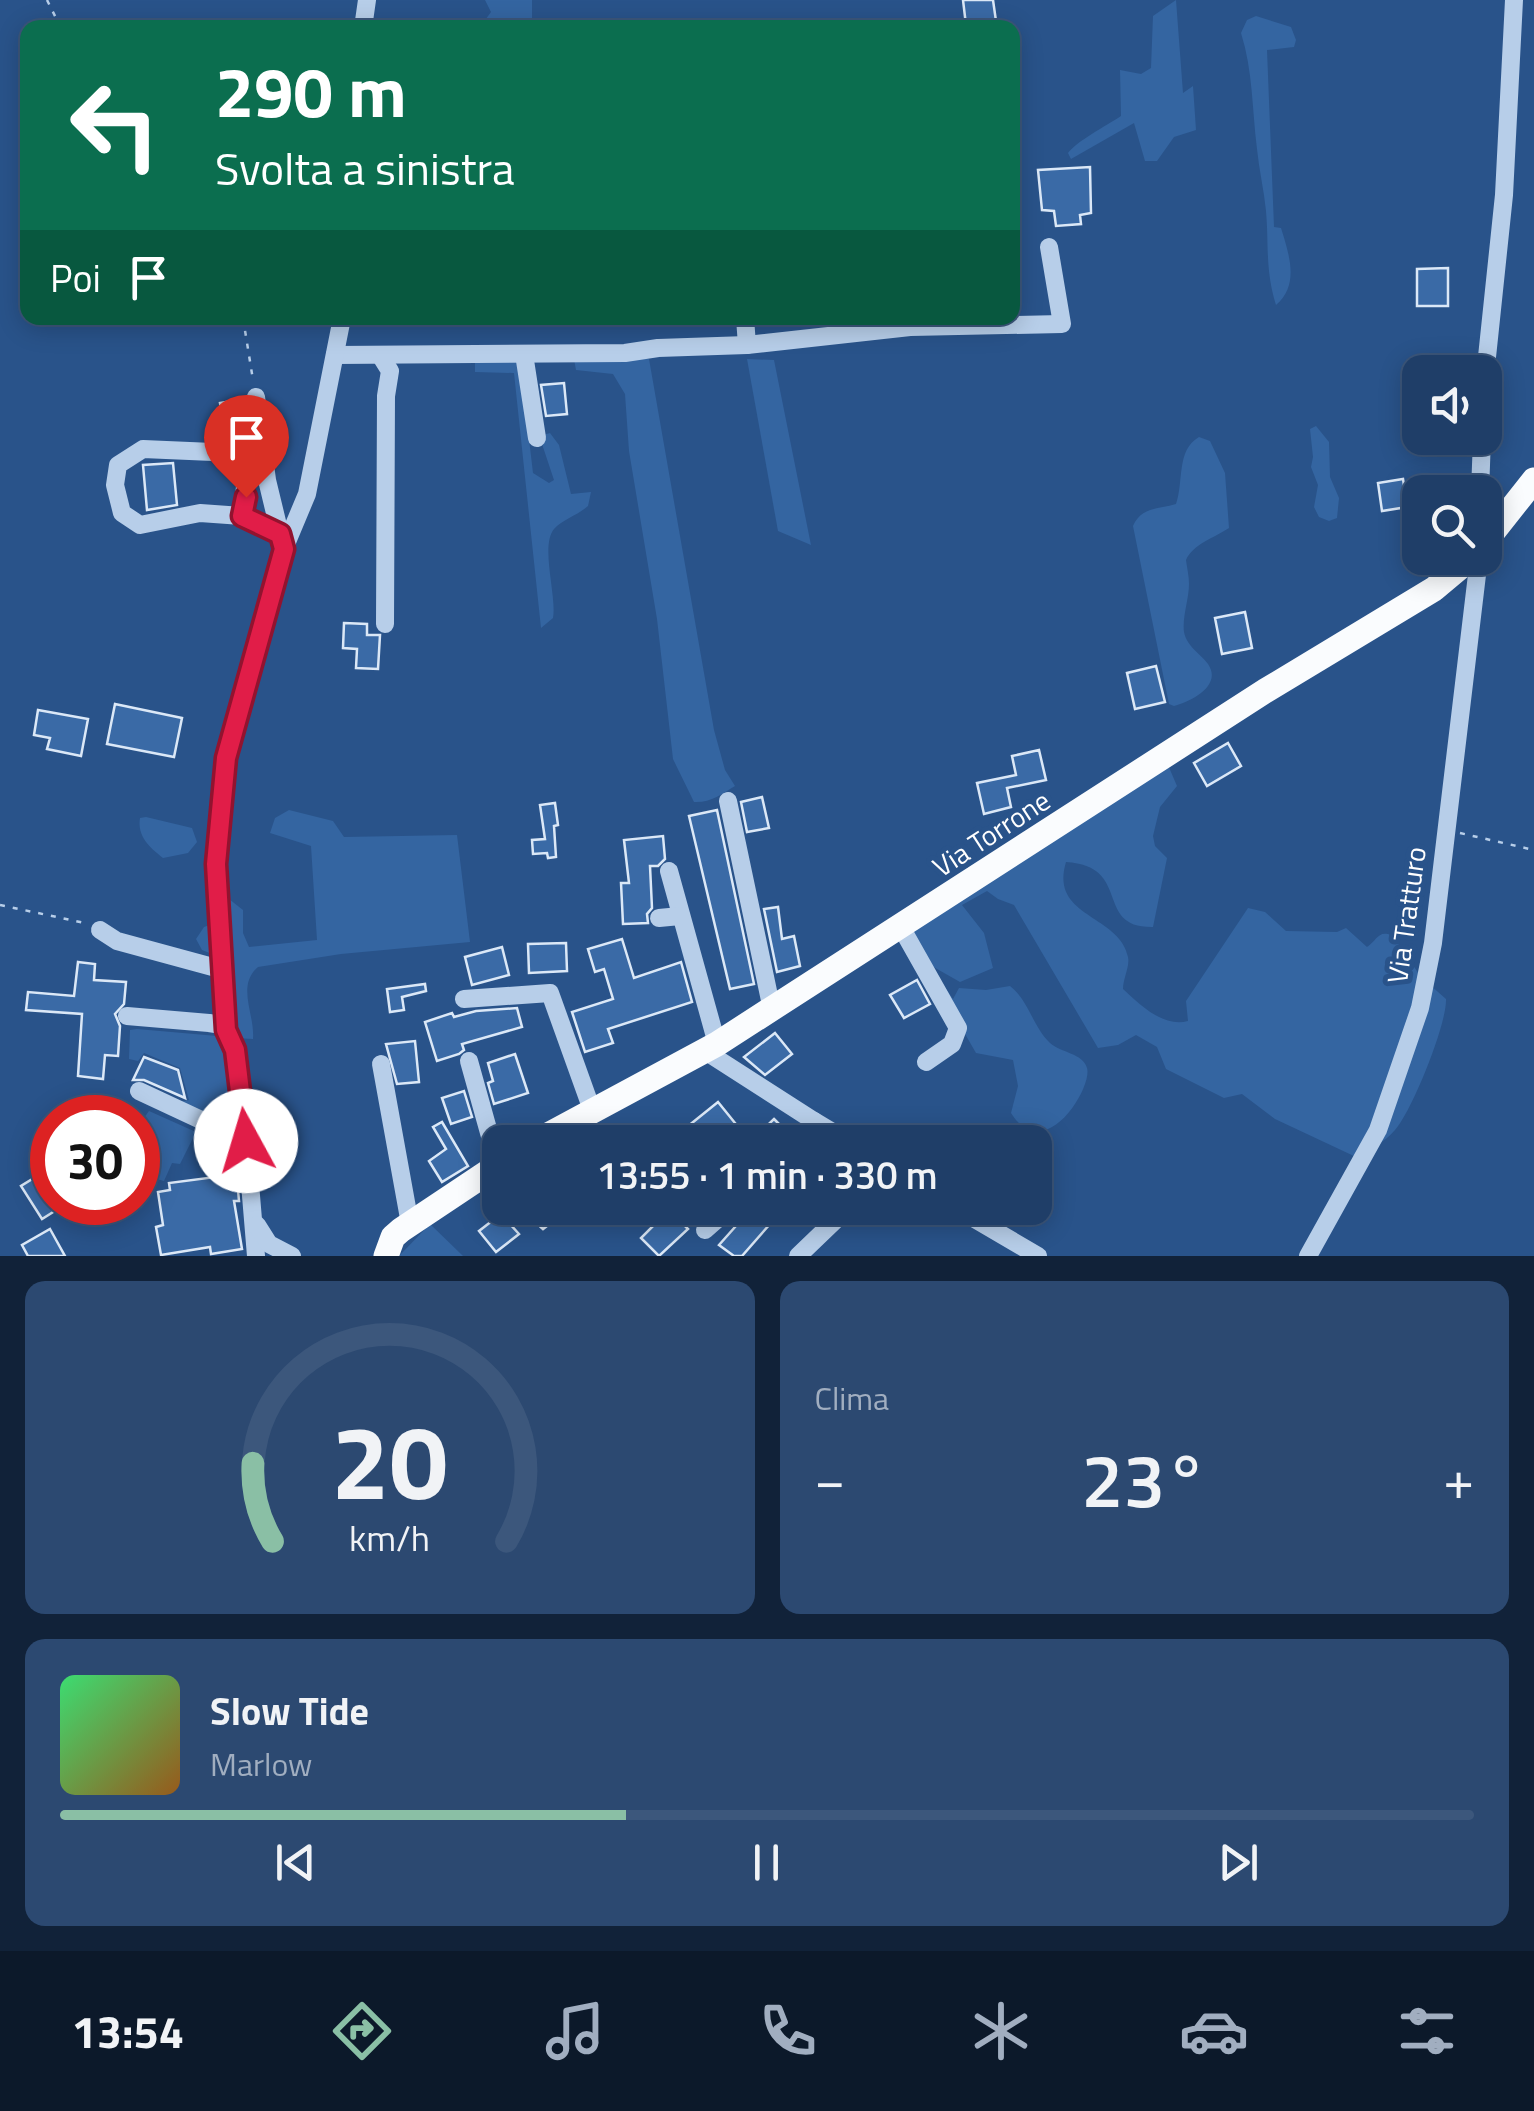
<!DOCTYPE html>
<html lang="it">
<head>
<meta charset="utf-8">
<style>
  :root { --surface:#1f3e68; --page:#2c4971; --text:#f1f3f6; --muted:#a1aec0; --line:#3c577c; --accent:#8abfa5 }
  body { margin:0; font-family:"Titillium Web",sans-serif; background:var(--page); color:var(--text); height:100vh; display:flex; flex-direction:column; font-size:38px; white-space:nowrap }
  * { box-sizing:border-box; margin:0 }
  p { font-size:32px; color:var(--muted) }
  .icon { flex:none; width:55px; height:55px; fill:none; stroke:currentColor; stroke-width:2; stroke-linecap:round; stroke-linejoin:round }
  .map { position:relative; height:1256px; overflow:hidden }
  .side { display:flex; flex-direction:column; gap:25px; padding:25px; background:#112239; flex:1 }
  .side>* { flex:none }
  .hud { position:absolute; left:20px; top:20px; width:1000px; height:305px; border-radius:20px; box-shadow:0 5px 25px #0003,0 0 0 2px var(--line); background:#0b6e4f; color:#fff; overflow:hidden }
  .fabs { position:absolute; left:1402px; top:355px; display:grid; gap:20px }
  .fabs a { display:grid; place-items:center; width:100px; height:100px; border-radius:20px; background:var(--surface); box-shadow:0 5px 25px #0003,0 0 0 2px var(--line); font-size:50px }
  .speed { position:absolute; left:30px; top:1095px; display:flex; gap:20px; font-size:50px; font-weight:700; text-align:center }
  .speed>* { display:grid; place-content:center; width:130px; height:130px; border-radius:50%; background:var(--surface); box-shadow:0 5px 25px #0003,0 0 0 2px var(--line); line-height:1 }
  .speed .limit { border:15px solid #d22; background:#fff; color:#111 }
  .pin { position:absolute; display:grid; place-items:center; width:85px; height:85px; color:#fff; margin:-102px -42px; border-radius:50% 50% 50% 0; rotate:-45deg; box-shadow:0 0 10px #0007 }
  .pin .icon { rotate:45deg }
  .me { position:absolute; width:110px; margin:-55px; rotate:354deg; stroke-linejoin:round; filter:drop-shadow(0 0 8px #0008) }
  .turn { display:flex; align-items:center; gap:35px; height:210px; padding:0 30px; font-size:45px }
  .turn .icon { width:130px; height:130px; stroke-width:2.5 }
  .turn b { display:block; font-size:70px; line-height:85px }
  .then { display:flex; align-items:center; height:95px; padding:0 30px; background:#0003; gap:20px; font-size:38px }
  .big { font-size:75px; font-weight:600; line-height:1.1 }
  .side .card { flex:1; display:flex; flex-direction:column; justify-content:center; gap:15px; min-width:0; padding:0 35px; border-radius:20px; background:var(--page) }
  .side .dial { align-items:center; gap:0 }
  .dial svg { height:260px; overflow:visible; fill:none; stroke:var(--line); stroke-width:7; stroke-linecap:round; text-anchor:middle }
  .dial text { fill:var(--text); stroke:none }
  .song { display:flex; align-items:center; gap:30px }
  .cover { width:120px; height:120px; border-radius:15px; background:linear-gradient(135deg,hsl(140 70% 55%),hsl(30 70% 35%)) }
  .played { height:10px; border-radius:5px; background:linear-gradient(90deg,var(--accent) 40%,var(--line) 40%) }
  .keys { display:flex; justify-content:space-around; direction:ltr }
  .heat { display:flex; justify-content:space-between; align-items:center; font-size:55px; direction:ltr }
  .side .tiles { flex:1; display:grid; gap:25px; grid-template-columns:1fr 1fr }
  .card:last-child { grid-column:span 2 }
  .trip { position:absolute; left:482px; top:1125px; width:570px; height:100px; border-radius:20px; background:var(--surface); box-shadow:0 5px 25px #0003,0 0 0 2px var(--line); font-weight:600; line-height:100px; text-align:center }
  .menu { display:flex; height:160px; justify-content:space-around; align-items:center; background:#0c192a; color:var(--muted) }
  .menu .icon { width:70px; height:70px }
  .menu .on { color:var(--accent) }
  .menu b { font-size:45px; color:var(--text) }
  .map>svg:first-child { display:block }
  .green { fill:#3465a1 }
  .building { fill:#3a6aa6; stroke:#dbe8f7; stroke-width:2.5 }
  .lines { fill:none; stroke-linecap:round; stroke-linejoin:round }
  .path { stroke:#b7cee9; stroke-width:2.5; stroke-dasharray:5 8; stroke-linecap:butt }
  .minor { stroke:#b7cee9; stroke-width:18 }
  .major { stroke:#fafcfe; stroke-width:25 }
  .route-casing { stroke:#92132f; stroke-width:25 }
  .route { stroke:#e11d48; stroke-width:18 }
  .labels { text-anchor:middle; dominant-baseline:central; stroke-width:10; stroke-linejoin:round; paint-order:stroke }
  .street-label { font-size:28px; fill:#fff; stroke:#29538a }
</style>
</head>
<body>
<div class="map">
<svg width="1534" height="1256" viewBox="0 0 1534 1256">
  <rect width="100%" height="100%" fill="#29538a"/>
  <g class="green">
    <polygon points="485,0 532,0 532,24 537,27 480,27 491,12"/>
    <path d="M 1176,0 L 1183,93 L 1193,86 L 1196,130 L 1174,137 L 1157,161 L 1145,161 L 1134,123 L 1071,159 L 1068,153 C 1077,141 1106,126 1121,116 L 1120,70 L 1141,74 L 1151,68 L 1153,16 Z"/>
    <path d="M 1256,16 L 1291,27 L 1296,40 L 1294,47 L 1267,50 L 1274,227 L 1281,228 C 1289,254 1300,285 1276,305 C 1265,270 1269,246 1266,211 C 1264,190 1259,170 1257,149 C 1252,109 1253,71 1241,33 L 1247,20 Z"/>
    <path d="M 475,359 L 520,362 L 533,473 L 549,483 L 554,480 L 541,441 L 543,435 L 550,433 L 559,445 L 571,494 L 591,492 L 588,506 C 578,515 562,520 554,529 C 540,546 557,596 553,618 L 541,628 L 514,373 L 475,372 Z"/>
    <path d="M 574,359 L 649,359 L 714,730 L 725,770 L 735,786 C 722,794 710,803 694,802 L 673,759 L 657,619 L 629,451 L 625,394 L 613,374 L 576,370 Z"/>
    <polygon points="747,359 774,360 811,545 778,531"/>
    <polygon points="1316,426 1329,442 1330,477 1339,498 1337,518 1329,521 1319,517 1314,507 1318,485 1311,467 1313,457 1310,429"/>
    <path d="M 1199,437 L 1210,441 L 1225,473 L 1229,528 C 1214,538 1193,544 1186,560 C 1187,568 1189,576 1189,584 C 1189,599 1182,617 1184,632 C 1187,647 1200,653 1208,664 C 1223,686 1190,702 1174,706 L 1169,704 L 1133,526 C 1141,507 1159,509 1176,504 C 1184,482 1176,450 1199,437 Z"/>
    <path d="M 1168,765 L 1177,786 L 1160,807 L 1153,836 L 1155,846 L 1167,858 L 1153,927 C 1093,928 1133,866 1066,862 C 1049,918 1119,914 1128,957 C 1130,967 1123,978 1123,989 C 1140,1005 1164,1028 1188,1021 L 1186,1001 L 1248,908 L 1265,912 L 1286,931 L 1337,932 L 1346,928 L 1367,947 C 1377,941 1378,929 1393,936 L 1421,977 L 1446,999 C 1447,1024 1412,1111 1395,1130 C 1385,1142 1370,1149 1356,1157 L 1275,1119 L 1242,1094 L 1224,1098 L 1166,1069 L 1157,1047 L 1136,1035 L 1118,1045 L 1098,1048 L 1014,905 L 998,899 L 987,891 L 962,905 L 984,933 L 993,968 L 960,982 L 930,965 L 953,999 L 959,988 L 986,990 L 1010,986 C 1029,1001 1033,1027 1050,1043 C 1061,1053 1083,1053 1087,1068 C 1093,1087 1045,1167 1011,1113 L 1018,1086 L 1013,1060 L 976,1053 L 907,933 Z"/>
    <path d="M 289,810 L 333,821 L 344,837 L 457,835 L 470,942 L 341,954 L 258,967 C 236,986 255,1014 253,1039 L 236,1038 L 217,956 L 202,950 L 196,939 L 204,927 L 215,923 L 214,900 L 229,899 L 243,910 L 243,933 L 249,947 L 317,940 L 311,846 L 270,833 L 275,818 Z"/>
    <path d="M 146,817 L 192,828 L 197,842 L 188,853 L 163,858 C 149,847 137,836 140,818 Z"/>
    <polygon points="137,1029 217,1036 224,1041 239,1122 217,1126 171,1104 189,1100 180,1068 144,1053 138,1061 129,1059 130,1030"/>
    <polygon points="149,1111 196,1132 180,1164 172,1163 164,1181 138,1174 138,1126"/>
    <polygon points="430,1224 463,1256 399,1256"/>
  </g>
  <g class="building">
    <polygon points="963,0 993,0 996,21 966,25"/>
    <polygon points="1090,167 1091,213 1080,215 1081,224 1056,226 1054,211 1042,210 1038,170"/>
    <polygon points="1448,268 1448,306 1417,306 1417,269"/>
    <polygon points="564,383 567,414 546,416 541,385"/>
    <polygon points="244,399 247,425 224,428 220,403"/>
    <polygon points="173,463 177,505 147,510 143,465"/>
    <polygon points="1403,479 1405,492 1420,490 1420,513 1402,516 1401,508 1382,511 1378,483"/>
    <polygon points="1245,612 1252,648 1222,654 1215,618"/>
    <polygon points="344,623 367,624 367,635 380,635 378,669 356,668 357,649 343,648"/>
    <polygon points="1156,666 1165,702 1135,709 1127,673"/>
    <polygon points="115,704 182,718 174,757 107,744"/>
    <polygon points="38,710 88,719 81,756 47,749 50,738 34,735"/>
    <polygon points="1228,743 1241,766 1207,786 1194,763"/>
    <polygon points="1039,750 1046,780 1007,788 1011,807 984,814 977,783 1016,775 1012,756"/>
    <polygon points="762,797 769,828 747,832 741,802"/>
    <polygon points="555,803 558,825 554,826 556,857 548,858 547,853 533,854 532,840 545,839 540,805"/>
    <polygon points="717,810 754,984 730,989 689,816"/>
    <polygon points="663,836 665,859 658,866 650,866 652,908 647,914 648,923 623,924 621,883 629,883 624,840"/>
    <polygon points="778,907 782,939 794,936 800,966 777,972 764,909"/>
    <polygon points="622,939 634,978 681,962 692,1002 608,1029 613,1043 585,1052 572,1012 613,999 604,969 595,972 588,949"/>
    <polygon points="566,943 567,971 529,973 528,944"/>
    <polygon points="502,947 509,975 472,985 465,957"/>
    <polygon points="78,962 95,964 94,980 126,982 124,1004 115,1014 120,1026 118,1056 105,1055 103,1079 78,1076 82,1014 26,1010 28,992 74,996"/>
    <polygon points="917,980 930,1004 904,1018 890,995"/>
    <polygon points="425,984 426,991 402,997 404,1010 390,1012 387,989"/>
    <polygon points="517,1008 522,1027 462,1044 464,1050 459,1054 437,1061 425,1022 452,1013 454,1017 476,1011"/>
    <polygon points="775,1033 792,1054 765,1075 744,1057"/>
    <polygon points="415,1041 419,1082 397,1084 386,1044"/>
    <polygon points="515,1054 528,1093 494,1104 488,1083 493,1081 488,1063"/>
    <polygon points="144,1057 178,1070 185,1098 144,1080 133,1080"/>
    <polygon points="464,1091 472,1117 451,1124 442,1098"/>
    <polygon points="718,1102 735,1123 710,1142 700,1142 687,1127"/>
    <polygon points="774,1119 791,1136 790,1142 750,1142"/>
    <polygon points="442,1122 468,1166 442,1182 429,1161 446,1149 433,1127"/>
    <polygon points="218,1154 235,1158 239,1201 234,1201 242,1249 211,1254 210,1247 161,1255 156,1227 163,1225 158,1192 170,1190 169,1183 216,1177"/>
    <polygon points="47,1170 52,1178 52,1202 69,1202 42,1219 21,1186"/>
    <polygon points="534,1208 570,1208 543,1229 525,1213"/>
    <polygon points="752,1208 784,1208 742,1256 734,1256 719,1245"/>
    <polygon points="669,1210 688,1229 659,1256 641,1238"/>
    <polygon points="501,1214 519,1234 496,1252 479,1231"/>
    <polygon points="50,1229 65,1256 28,1256 22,1245"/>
  </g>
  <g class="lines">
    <g class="path">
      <polyline points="47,0 61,28"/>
      <polyline points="243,318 253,380"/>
      <polyline points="1460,833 1534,850"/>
      <polyline points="0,905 85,923"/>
    </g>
    <g class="minor">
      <polyline points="363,28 367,0"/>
      <polyline points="745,318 747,345"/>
      <polyline points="524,354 537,438"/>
      <polyline points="335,355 625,353 658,348 747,345 910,327 1062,324 1049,247"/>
      <polyline points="380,355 390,371 386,396 385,624"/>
      <polyline points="1485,376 1504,195 1514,0"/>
      <polyline points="256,397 267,480 281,538"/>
      <polyline points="1480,492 1482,438"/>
      <polyline points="242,516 247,467 236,453 143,449 118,465 115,485 122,513 140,525 200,513 242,516 280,534"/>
      <polyline points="728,801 772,1010"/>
      <polyline points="669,871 717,1044"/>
      <polyline points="659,918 680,916"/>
      <polyline points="901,927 958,1028 952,1044 926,1062"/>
      <polyline points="100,930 117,941 220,969"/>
      <polyline points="464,999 550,993 592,1110"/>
      <polyline points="127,1016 209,1023 222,1025 229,1033 235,1050 245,1123 256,1256"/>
      <polyline points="227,1030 216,864 226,758 284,549 307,494 342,318"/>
      <polyline points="705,1051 814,1121 813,1133 802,1142"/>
      <polyline points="469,1061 498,1165"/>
      <polyline points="381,1064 410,1224"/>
      <polyline points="139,1091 246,1141"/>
      <polyline points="814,1121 849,1142"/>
      <polyline points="956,1208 1038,1256"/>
      <polyline points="257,1225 269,1244 292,1256"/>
      <polyline points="705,1230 730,1208"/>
      <polyline points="798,1256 848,1208"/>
      <polyline points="1308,1256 1378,1130 1420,1008 1433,943 1479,558"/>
    </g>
    <g class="major">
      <polyline points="1485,542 1534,480"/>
      <polyline points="535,1142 717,1044 1265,691 1434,589 1471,558"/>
      <polyline points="386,1256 393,1237 401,1230 500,1164"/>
    </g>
  </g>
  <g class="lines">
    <g class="route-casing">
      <polyline id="route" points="246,497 242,516 280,534 284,549 226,758 216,864 226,1030 235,1050 246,1141"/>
    </g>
    <use href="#route" class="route"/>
  </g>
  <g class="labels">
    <g class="street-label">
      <text transform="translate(991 833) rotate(-33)">Via Torrone</text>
      <text transform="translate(1406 915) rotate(-82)">Via Tratturo</text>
    </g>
  </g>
</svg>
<div class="fabs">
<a><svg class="icon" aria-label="sound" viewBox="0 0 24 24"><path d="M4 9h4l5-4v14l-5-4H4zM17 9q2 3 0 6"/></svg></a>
<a><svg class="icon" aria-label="search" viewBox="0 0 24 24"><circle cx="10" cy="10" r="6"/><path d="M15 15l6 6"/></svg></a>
</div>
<div class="speed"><div class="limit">30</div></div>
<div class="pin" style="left:246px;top:497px;background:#d93025"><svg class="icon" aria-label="arrive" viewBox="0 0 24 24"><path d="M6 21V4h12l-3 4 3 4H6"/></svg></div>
<svg class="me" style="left:246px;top:1141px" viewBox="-20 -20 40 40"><circle r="19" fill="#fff"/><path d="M0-13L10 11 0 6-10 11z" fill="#e11d48"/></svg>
<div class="trip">13:55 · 1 min · 330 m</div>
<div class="hud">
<div class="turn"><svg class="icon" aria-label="left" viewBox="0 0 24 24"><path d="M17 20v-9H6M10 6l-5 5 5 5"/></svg><div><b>290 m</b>Svolta a sinistra</div></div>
<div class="then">Poi<svg class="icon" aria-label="arrive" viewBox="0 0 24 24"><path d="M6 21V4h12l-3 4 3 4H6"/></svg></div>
</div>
</div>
<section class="side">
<div class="tiles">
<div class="card dial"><svg viewBox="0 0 100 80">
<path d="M14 69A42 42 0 1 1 86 69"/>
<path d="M14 69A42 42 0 0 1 8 45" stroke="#8abfa5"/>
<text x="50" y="56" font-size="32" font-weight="700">20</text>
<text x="50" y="72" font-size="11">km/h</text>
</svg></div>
<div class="card"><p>Clima</p>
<div class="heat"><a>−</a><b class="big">23°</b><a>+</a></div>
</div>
<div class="card">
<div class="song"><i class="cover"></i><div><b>Slow Tide</b><p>Marlow</p></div></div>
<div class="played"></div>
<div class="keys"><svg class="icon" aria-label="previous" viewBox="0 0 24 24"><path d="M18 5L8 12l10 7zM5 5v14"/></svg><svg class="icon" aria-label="pause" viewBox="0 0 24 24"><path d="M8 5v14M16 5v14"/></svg><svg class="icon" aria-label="next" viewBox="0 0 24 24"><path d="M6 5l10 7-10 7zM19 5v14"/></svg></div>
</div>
</div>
</section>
<nav class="menu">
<b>13:54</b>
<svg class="icon on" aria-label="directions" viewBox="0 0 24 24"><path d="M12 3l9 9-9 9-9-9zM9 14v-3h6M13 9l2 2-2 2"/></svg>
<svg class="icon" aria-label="music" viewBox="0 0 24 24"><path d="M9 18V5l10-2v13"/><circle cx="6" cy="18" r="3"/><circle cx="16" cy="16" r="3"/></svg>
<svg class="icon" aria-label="phone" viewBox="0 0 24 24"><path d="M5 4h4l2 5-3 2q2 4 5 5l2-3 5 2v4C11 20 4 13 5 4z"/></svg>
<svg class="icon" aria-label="climate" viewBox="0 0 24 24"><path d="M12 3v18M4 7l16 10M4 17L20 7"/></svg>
<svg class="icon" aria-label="car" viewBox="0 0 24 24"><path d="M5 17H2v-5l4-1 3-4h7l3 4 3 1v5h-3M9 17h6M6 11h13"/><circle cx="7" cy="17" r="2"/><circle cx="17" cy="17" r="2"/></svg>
<svg class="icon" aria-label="filters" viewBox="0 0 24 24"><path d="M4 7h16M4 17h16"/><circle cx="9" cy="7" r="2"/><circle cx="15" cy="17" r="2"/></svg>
</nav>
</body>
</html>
